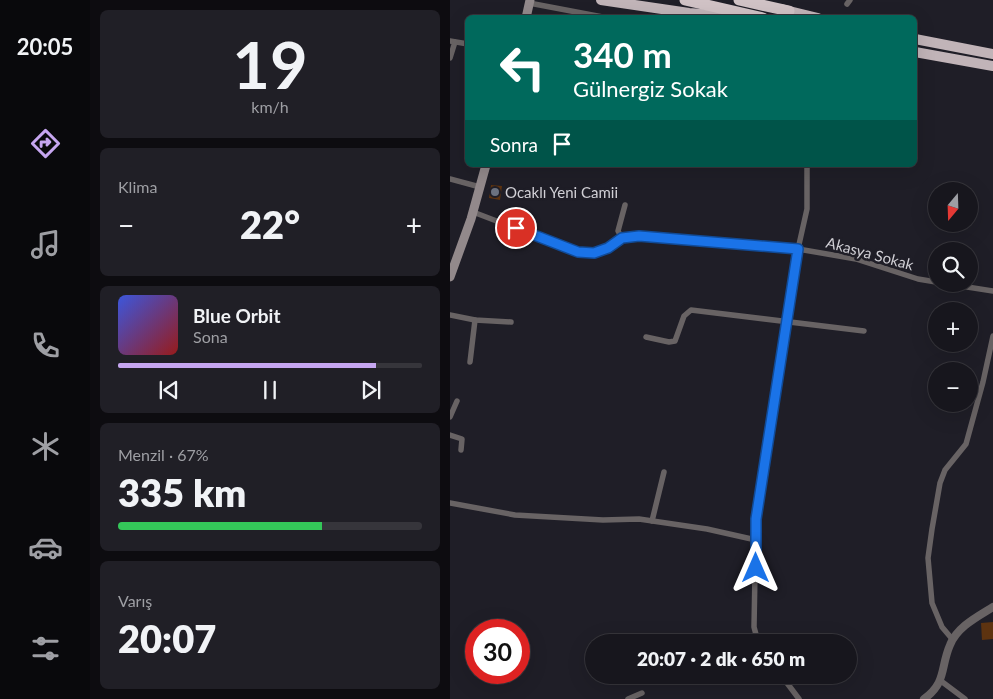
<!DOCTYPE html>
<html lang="tr">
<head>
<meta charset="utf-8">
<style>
  :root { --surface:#17161d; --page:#201f26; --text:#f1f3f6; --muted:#9e9fa4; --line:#36353b; --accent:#c6a6f0 }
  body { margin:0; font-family:Lato,sans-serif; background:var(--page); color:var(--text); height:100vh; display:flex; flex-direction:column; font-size:19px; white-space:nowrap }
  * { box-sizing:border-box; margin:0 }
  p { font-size:16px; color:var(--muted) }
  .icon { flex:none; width:28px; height:28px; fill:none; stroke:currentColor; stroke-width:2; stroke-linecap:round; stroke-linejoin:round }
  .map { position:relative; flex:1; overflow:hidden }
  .details { display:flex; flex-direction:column; gap:10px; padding:10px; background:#0d0c10; width:360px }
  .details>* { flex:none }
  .top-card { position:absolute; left:15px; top:15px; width:452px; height:152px; border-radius:8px; box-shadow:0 5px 20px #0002,0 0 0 1px var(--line); background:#00695c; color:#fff; overflow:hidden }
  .needle { width:32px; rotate:199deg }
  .buttons { position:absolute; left:478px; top:182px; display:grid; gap:10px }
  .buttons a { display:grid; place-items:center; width:50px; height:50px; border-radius:50%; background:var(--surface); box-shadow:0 5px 20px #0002,0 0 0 1px var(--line); font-size:25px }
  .speed { position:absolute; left:15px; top:619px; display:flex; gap:10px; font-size:25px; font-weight:700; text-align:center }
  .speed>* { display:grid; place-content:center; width:65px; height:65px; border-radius:50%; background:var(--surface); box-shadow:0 5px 20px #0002,0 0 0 1px var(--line); line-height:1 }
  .speed .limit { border:8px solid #d22; background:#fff; color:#111 }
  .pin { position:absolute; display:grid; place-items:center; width:42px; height:42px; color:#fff; margin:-21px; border:2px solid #fff; border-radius:50%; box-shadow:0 1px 5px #0007 }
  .me { position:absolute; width:55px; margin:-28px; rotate:0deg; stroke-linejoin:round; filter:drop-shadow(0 0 4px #0008) }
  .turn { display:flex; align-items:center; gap:18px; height:105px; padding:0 25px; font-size:22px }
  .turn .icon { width:65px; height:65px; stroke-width:2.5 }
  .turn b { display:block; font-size:35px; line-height:42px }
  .then { display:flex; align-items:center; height:48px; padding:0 25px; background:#0003; gap:10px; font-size:19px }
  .big { font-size:38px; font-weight:800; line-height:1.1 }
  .details .widget { flex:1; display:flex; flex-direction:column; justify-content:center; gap:8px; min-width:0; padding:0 18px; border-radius:8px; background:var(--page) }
  .details .dial { align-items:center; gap:0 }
  .dial b { font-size:65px; line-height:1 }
  .song { display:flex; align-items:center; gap:15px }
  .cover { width:60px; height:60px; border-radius:8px; background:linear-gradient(135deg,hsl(230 70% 55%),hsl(0 70% 35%)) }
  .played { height:5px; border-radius:2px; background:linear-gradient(90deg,var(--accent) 85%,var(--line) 85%) }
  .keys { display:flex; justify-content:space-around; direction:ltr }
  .heat { display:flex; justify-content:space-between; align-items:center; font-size:28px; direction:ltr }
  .charge { height:8px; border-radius:4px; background:linear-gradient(90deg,#34c759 67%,var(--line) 0) }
  .trip { position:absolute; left:135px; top:634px; width:272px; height:50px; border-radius:25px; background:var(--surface); box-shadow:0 5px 20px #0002,0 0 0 1px var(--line); font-weight:800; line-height:50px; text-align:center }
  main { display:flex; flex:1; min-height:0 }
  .tabs { display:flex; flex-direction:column; width:90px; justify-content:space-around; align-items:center; background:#09090c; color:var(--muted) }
  .tabs .icon { width:35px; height:35px }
  .tabs .on { color:var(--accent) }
  .tabs b { font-size:22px; color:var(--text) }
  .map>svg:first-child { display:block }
  .building { fill:#5d3310 }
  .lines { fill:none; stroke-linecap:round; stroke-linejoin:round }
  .minor { stroke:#686364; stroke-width:5.5 }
  .tertiary { stroke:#686364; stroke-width:8 }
  .secondary { stroke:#92898b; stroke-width:9 }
  .trunk { stroke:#c1b4b8; stroke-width:10 }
  .motorway { stroke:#d0c2c5; stroke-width:11 }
  .route-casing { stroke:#114b97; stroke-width:12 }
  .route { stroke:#1a73e8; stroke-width:9 }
  .worship-dot { fill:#6b7280; stroke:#1f1e27; stroke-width:2 }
  .labels { text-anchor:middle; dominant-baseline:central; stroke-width:5; stroke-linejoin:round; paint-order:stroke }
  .poi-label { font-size:15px; fill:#d1d0d6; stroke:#1f1e27; text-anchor:start }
  .street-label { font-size:15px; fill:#d1d0d6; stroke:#1f1e27 }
</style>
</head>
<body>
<main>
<nav class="tabs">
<b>20:05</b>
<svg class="icon on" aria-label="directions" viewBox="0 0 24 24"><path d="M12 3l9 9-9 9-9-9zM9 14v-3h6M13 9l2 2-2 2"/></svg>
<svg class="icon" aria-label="music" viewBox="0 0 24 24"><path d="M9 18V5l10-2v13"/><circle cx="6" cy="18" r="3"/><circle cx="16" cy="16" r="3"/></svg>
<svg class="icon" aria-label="phone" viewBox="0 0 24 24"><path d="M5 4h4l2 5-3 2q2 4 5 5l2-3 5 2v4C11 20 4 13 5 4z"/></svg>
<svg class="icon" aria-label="climate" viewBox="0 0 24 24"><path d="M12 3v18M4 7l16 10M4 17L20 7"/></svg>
<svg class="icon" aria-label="car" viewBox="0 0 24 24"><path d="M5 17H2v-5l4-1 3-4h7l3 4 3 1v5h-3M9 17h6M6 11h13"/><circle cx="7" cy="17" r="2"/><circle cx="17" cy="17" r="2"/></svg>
<svg class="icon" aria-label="filters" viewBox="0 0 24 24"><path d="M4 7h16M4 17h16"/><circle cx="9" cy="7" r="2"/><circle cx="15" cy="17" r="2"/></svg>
</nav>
<section class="details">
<div class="widget dial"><b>19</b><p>km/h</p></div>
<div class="widget"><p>Klima</p>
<div class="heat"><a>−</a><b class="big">22°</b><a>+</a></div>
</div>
<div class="widget">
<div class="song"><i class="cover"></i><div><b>Blue Orbit</b><p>Sona</p></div></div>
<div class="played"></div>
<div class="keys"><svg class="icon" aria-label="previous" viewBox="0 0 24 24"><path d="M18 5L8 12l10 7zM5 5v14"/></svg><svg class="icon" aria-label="pause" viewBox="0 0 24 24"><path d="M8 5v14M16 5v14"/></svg><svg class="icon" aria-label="next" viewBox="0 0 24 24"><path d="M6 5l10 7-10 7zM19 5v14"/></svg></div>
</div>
<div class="widget"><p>Menzil · 67%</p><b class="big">335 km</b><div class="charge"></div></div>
<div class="widget"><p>Varış</p><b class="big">20:07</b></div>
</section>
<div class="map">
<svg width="543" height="699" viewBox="0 0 543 699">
  <rect width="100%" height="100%" fill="#1f1e27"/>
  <g class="building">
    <polygon points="41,185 52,186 50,200 39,198"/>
    <polygon points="543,622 543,639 532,640 531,623"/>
  </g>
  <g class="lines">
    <g class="minor">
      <polyline points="79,3 158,18"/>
      <polyline points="397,4 400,0"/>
      <polyline points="0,41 18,44"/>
      <polyline points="0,58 5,42"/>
      <polyline points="0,179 30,187"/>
      <polyline points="23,212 128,252 144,253 158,247 172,238 189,236 242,239 348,249 406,259 468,279 486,282"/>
      <polyline points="172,238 168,231 175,205"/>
      <polyline points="498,284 543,291"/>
      <polyline points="0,315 25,320 61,322"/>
      <polyline points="196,337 219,342 225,341 234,316 241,310 414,331"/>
      <polyline points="20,362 25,320"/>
      <polyline points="0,417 7,401"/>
      <polyline points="0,435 12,439 11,450"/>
      <polyline points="0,503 65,515 153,520 189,519 257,529 306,540"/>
      <polyline points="202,521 214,472"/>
      <polyline points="503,640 492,627 482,603 478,558 482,529 490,483 495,470 516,444 533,382 543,336"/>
      <polyline points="308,642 304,627 306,519 348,249 357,209 357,165"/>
      <polyline points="331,675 349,699"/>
      <polyline points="491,681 515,699"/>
      <polyline points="178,699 192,693"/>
    </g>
    <path class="tertiary" d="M 474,699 C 497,682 490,668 500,645 C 507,627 527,617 543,607"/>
    <g class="secondary">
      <polyline points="76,18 80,0"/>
      <polyline points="0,277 21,219 36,165"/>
    </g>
    <g class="trunk">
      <polyline points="151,0 239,13 291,17"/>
      <polyline points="331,9 368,18"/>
      <polyline points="465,39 543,54"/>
      <polyline points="465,52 543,66"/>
    </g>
    <g class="motorway">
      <polyline points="235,0 313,18"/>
      <polyline points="289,0 339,11"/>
    </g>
  </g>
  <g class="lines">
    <g class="route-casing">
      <polyline id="route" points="66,228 128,252 144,253 158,248 172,238 189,236 348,249 306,519 306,568"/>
    </g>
    <use href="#route" class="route"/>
  </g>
  <circle class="worship-dot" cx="45" cy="192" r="5"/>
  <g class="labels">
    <g class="poi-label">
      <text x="55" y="192">Ocaklı Yeni Camii</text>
    </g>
    <g class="street-label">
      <text transform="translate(420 253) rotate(15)">Akasya Sokak</text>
    </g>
  </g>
</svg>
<div class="buttons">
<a><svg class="needle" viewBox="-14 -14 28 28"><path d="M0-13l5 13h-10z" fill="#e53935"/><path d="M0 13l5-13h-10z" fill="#9e9fa4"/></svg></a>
<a><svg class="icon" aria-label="search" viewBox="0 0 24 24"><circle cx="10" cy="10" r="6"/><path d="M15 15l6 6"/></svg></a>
<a>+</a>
<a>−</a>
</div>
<div class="speed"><div class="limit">30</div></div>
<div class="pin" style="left:66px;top:228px;background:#d93025"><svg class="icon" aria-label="arrive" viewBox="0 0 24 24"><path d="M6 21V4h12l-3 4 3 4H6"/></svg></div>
<svg class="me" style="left:306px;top:568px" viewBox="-20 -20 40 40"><path d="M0-17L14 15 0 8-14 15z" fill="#1a73e8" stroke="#fff" stroke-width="4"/></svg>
<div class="trip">20:07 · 2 dk · 650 m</div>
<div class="top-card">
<div class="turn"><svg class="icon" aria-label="left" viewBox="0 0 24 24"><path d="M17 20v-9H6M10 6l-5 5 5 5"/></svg><div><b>340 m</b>Gülnergiz Sokak</div></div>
<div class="then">Sonra<svg class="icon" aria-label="arrive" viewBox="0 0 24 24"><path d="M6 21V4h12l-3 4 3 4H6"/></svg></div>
</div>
</div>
</main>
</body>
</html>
